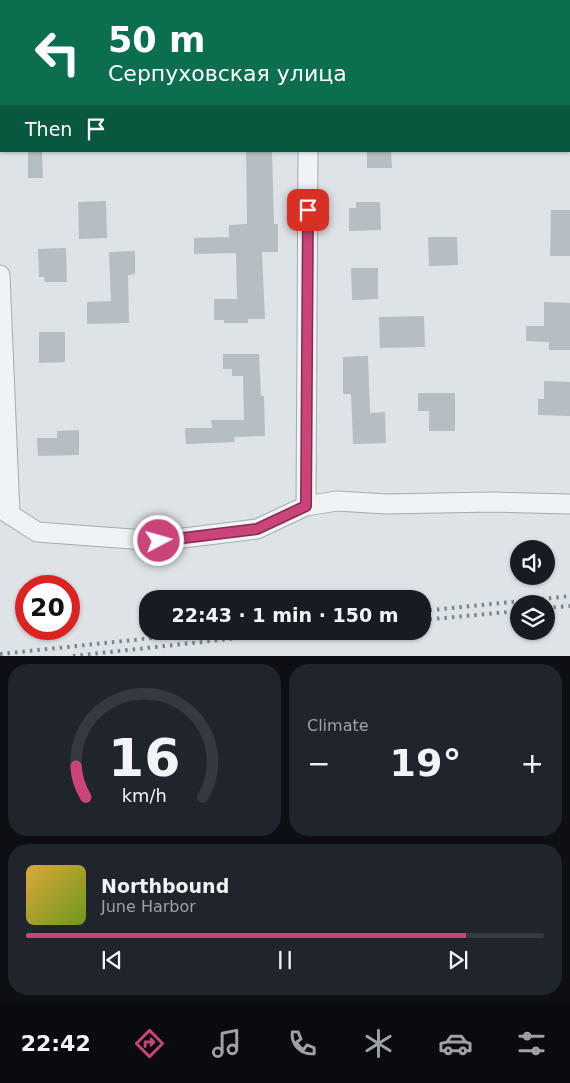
<!DOCTYPE html>
<html lang="en">
<head>
<meta charset="utf-8">
<style>
  :root { --surface:#171b24; --page:#20242c; --text:#f1f3f6; --muted:#9ea1a6; --line:#363941; --accent:#ca447a }
  body { margin:0; font-family:"DejaVu Sans",sans-serif; background:var(--page); color:var(--text); height:100vh; display:flex; flex-direction:column; font-size:19px; white-space:nowrap }
  * { box-sizing:border-box; margin:0 }
  p { font-size:16px; color:var(--muted) }
  .icon { flex:none; width:28px; height:28px; fill:none; stroke:currentColor; stroke-width:2; stroke-linecap:round; stroke-linejoin:round }
  .map { position:relative; height:656px; overflow:hidden }
  .panel { display:flex; flex-direction:column; gap:8px; padding:8px; background:#0d0f14; flex:1 }
  .panel>* { flex:none }
  .top-card { position:absolute; left:0px; top:0px; width:570px; height:152px; box-shadow:0 1px 4px #0004; background:#0b6e4f; color:#fff; overflow:hidden }
  .fabs { position:absolute; left:510px; top:540px; display:grid; gap:10px }
  .fabs a { display:grid; place-items:center; width:45px; height:45px; border-radius:50%; background:var(--surface); box-shadow:0 1px 4px #0004; font-size:25px }
  .speed { position:absolute; left:15px; top:575px; display:flex; gap:10px; font-size:25px; font-weight:700; text-align:center }
  .speed>* { display:grid; place-content:center; width:65px; height:65px; border-radius:50%; background:var(--surface); box-shadow:0 1px 4px #0004; line-height:1 }
  .speed .limit { border:8px solid #d22; background:#fff; color:#111 }
  .pin { position:absolute; display:grid; place-items:center; width:42px; height:42px; color:#fff; margin:-21px; border-radius:10px; box-shadow:0 2px 8px #0006 }
  .me { position:absolute; width:55px; margin:-28px; rotate:84deg; stroke-linejoin:round; filter:drop-shadow(0 0 4px #0008) }
  .turn { display:flex; align-items:center; gap:18px; height:105px; padding:0 25px; font-size:22px }
  .turn .icon { width:65px; height:65px; stroke-width:2.5 }
  .turn b { display:block; font-size:35px; line-height:42px }
  .then { display:flex; align-items:center; height:48px; padding:0 25px; background:#0003; gap:10px; font-size:19px }
  .big { font-size:38px; font-weight:800; line-height:1.1 }
  .panel .widget { flex:1; display:flex; flex-direction:column; justify-content:center; gap:8px; min-width:0; padding:0 18px; border-radius:20px; background:var(--page) }
  .panel .dial { align-items:center; gap:0 }
  .dial svg { height:130px; overflow:visible; fill:none; stroke:var(--line); stroke-width:7; stroke-linecap:round; text-anchor:middle }
  .dial text { fill:var(--text); stroke:none }
  .song { display:flex; align-items:center; gap:15px }
  .cover { width:60px; height:60px; border-radius:8px; background:linear-gradient(135deg,hsl(40 70% 55%),hsl(80 70% 35%)) }
  .played { height:5px; border-radius:2px; background:linear-gradient(90deg,var(--accent) 85%,var(--line) 85%) }
  .keys { display:flex; justify-content:space-around; direction:ltr }
  .heat { display:flex; justify-content:space-between; align-items:center; font-size:28px; direction:ltr }
  .panel .tiles { flex:1; display:grid; gap:8px; grid-template-columns:1fr 1fr }
  .widget:last-child { grid-column:span 2 }
  .trip { position:absolute; left:139px; top:590px; width:292px; height:50px; border-radius:20px; background:var(--surface); box-shadow:0 1px 4px #0004; font-weight:800; line-height:50px; text-align:center }
  .dock { display:flex; height:80px; justify-content:space-around; align-items:center; background:#090b0e; color:var(--muted) }
  .dock .icon { width:35px; height:35px }
  .dock .on { color:var(--accent) }
  .dock b { font-size:22px; color:var(--text) }
  .map>svg:first-child { display:block }
  .building { fill:#b5bec3 }
  .lines { fill:none; stroke-linecap:round; stroke-linejoin:round }
  .minor-casing { stroke:#a3abb1; stroke-width:21 }
  .minor { stroke:#f0f3f5; stroke-width:19 }
  .rail { stroke:#778790; stroke-width:4; stroke-dasharray:2.5 5; stroke-linecap:butt }
  .route-casing { stroke:#832c4f; stroke-width:12 }
  .route { stroke:#ca447a; stroke-width:9 }
</style>
</head>
<body>
<div class="map">
<svg width="570" height="656" viewBox="0 0 570 656">
  <rect width="100%" height="100%" fill="#dde3e7"/>
  <g class="building">
    <polygon points="28,151 42,151 43,178 28,178"/>
    <polygon points="246,151 272,151 274,224 278,224 278,252 262,252 265,319 248,319 248,323 224,323 224,320 214,320 214,299 237,299 236,253 194,254 194,238 229,237 229,225 247,224"/>
    <polygon points="367,151 391,151 392,168 367,168"/>
    <polygon points="106,201 107,238 79,239 78,202"/>
    <polygon points="356,202 380,202 381,230 349,231 349,208 356,208"/>
    <polygon points="551,210 570,210 570,256 550,256"/>
    <polygon points="428,237 457,237 458,265 429,266"/>
    <polygon points="66,248 67,282 45,282 44,277 39,277 38,249"/>
    <polygon points="135,251 135,274 128,275 129,323 87,324 87,302 111,301 109,252"/>
    <polygon points="351,268 378,268 378,299 352,300"/>
    <polygon points="544,302 570,303 570,350 549,350 549,342 526,341 526,326 544,326"/>
    <polygon points="424,316 425,347 380,348 379,317"/>
    <polygon points="39,332 65,332 65,362 39,363"/>
    <polygon points="223,354 259,354 261,396 264,396 265,436 234,437 235,442 186,444 185,428 212,428 211,420 244,420 243,376 232,376 232,369 223,369"/>
    <polygon points="368,356 370,413 385,412 386,443 353,444 351,394 343,394 343,357"/>
    <polygon points="544,381 570,382 570,416 538,415 538,399 544,399"/>
    <polygon points="418,393 455,393 455,431 429,431 429,411 418,411"/>
    <polygon points="79,430 79,455 38,456 37,438 57,438 57,431"/>
  </g>
  <g class="lines">
    <g class="minor-casing">
      <g id="minor">
        <polyline points="309,1 309,0"/>
        <polyline points="0,275 10,515"/>
        <polyline points="306,506 308,151"/>
        <polyline points="0,508 37,532 159,541 257,529 306,506 337,501 386,504 492,502 570,504"/>
      </g>
    </g>
    <use href="#minor" class="minor"/>
    <g class="rail">
      <polyline points="546,608 570,606"/>
      <polyline points="422,611 570,596"/>
      <polyline points="422,620 519,611"/>
      <polyline points="0,654 219,631"/>
      <polyline points="73,656 302,631"/>
    </g>
  </g>
  <g class="lines">
    <g class="route-casing">
      <polyline id="route" points="159,541 257,529 306,506 308,210"/>
    </g>
    <use href="#route" class="route"/>
  </g>
</svg>
<div class="fabs">
<a><svg class="icon" aria-label="sound" viewBox="0 0 24 24"><path d="M4 9h4l5-4v14l-5-4H4zM17 9q2 3 0 6"/></svg></a>
<a><svg class="icon" aria-label="layers" viewBox="0 0 24 24"><path d="M12 4l9 5-9 5-9-5zM3 14l9 5 9-5"/></svg></a>
</div>
<div class="speed"><div class="limit">20</div></div>
<div class="pin" style="left:308px;top:210px;background:#d93025"><svg class="icon" aria-label="arrive" viewBox="0 0 24 24"><path d="M6 21V4h12l-3 4 3 4H6"/></svg></div>
<svg class="me" style="left:159px;top:541px" viewBox="-20 -20 40 40"><circle r="17" fill="#ca447a" stroke="#fff" stroke-width="3"/><path d="M0-11L8 9 0 5-8 9z" fill="#fff"/></svg>
<div class="trip">22:43 · 1 min · 150 m</div>
<div class="top-card">
<div class="turn"><svg class="icon" aria-label="left" viewBox="0 0 24 24"><path d="M17 20v-9H6M10 6l-5 5 5 5"/></svg><div><b>50 m</b>Серпуховская улица</div></div>
<div class="then">Then<svg class="icon" aria-label="arrive" viewBox="0 0 24 24"><path d="M6 21V4h12l-3 4 3 4H6"/></svg></div>
</div>
</div>
<section class="panel">
<div class="tiles">
<div class="widget dial"><svg viewBox="0 0 100 80">
<path d="M14 69A42 42 0 1 1 86 69"/>
<path d="M14 69A42 42 0 0 1 8 50" stroke="#ca447a"/>
<text x="50" y="56" font-size="32" font-weight="700">16</text>
<text x="50" y="72" font-size="11">km/h</text>
</svg></div>
<div class="widget"><p>Climate</p>
<div class="heat"><a>−</a><b class="big">19°</b><a>+</a></div>
</div>
<div class="widget">
<div class="song"><i class="cover"></i><div><b>Northbound</b><p>June Harbor</p></div></div>
<div class="played"></div>
<div class="keys"><svg class="icon" aria-label="previous" viewBox="0 0 24 24"><path d="M18 5L8 12l10 7zM5 5v14"/></svg><svg class="icon" aria-label="pause" viewBox="0 0 24 24"><path d="M8 5v14M16 5v14"/></svg><svg class="icon" aria-label="next" viewBox="0 0 24 24"><path d="M6 5l10 7-10 7zM19 5v14"/></svg></div>
</div>
</div>
</section>
<nav class="dock">
<b>22:42</b>
<svg class="icon on" aria-label="directions" viewBox="0 0 24 24"><path d="M12 3l9 9-9 9-9-9zM9 14v-3h6M13 9l2 2-2 2"/></svg>
<svg class="icon" aria-label="music" viewBox="0 0 24 24"><path d="M9 18V5l10-2v13"/><circle cx="6" cy="18" r="3"/><circle cx="16" cy="16" r="3"/></svg>
<svg class="icon" aria-label="phone" viewBox="0 0 24 24"><path d="M5 4h4l2 5-3 2q2 4 5 5l2-3 5 2v4C11 20 4 13 5 4z"/></svg>
<svg class="icon" aria-label="climate" viewBox="0 0 24 24"><path d="M12 3v18M4 7l16 10M4 17L20 7"/></svg>
<svg class="icon" aria-label="car" viewBox="0 0 24 24"><path d="M5 17H2v-5l4-1 3-4h7l3 4 3 1v5h-3M9 17h6M6 11h13"/><circle cx="7" cy="17" r="2"/><circle cx="17" cy="17" r="2"/></svg>
<svg class="icon" aria-label="filters" viewBox="0 0 24 24"><path d="M4 7h16M4 17h16"/><circle cx="9" cy="7" r="2"/><circle cx="15" cy="17" r="2"/></svg>
</nav>
</body>
</html>
